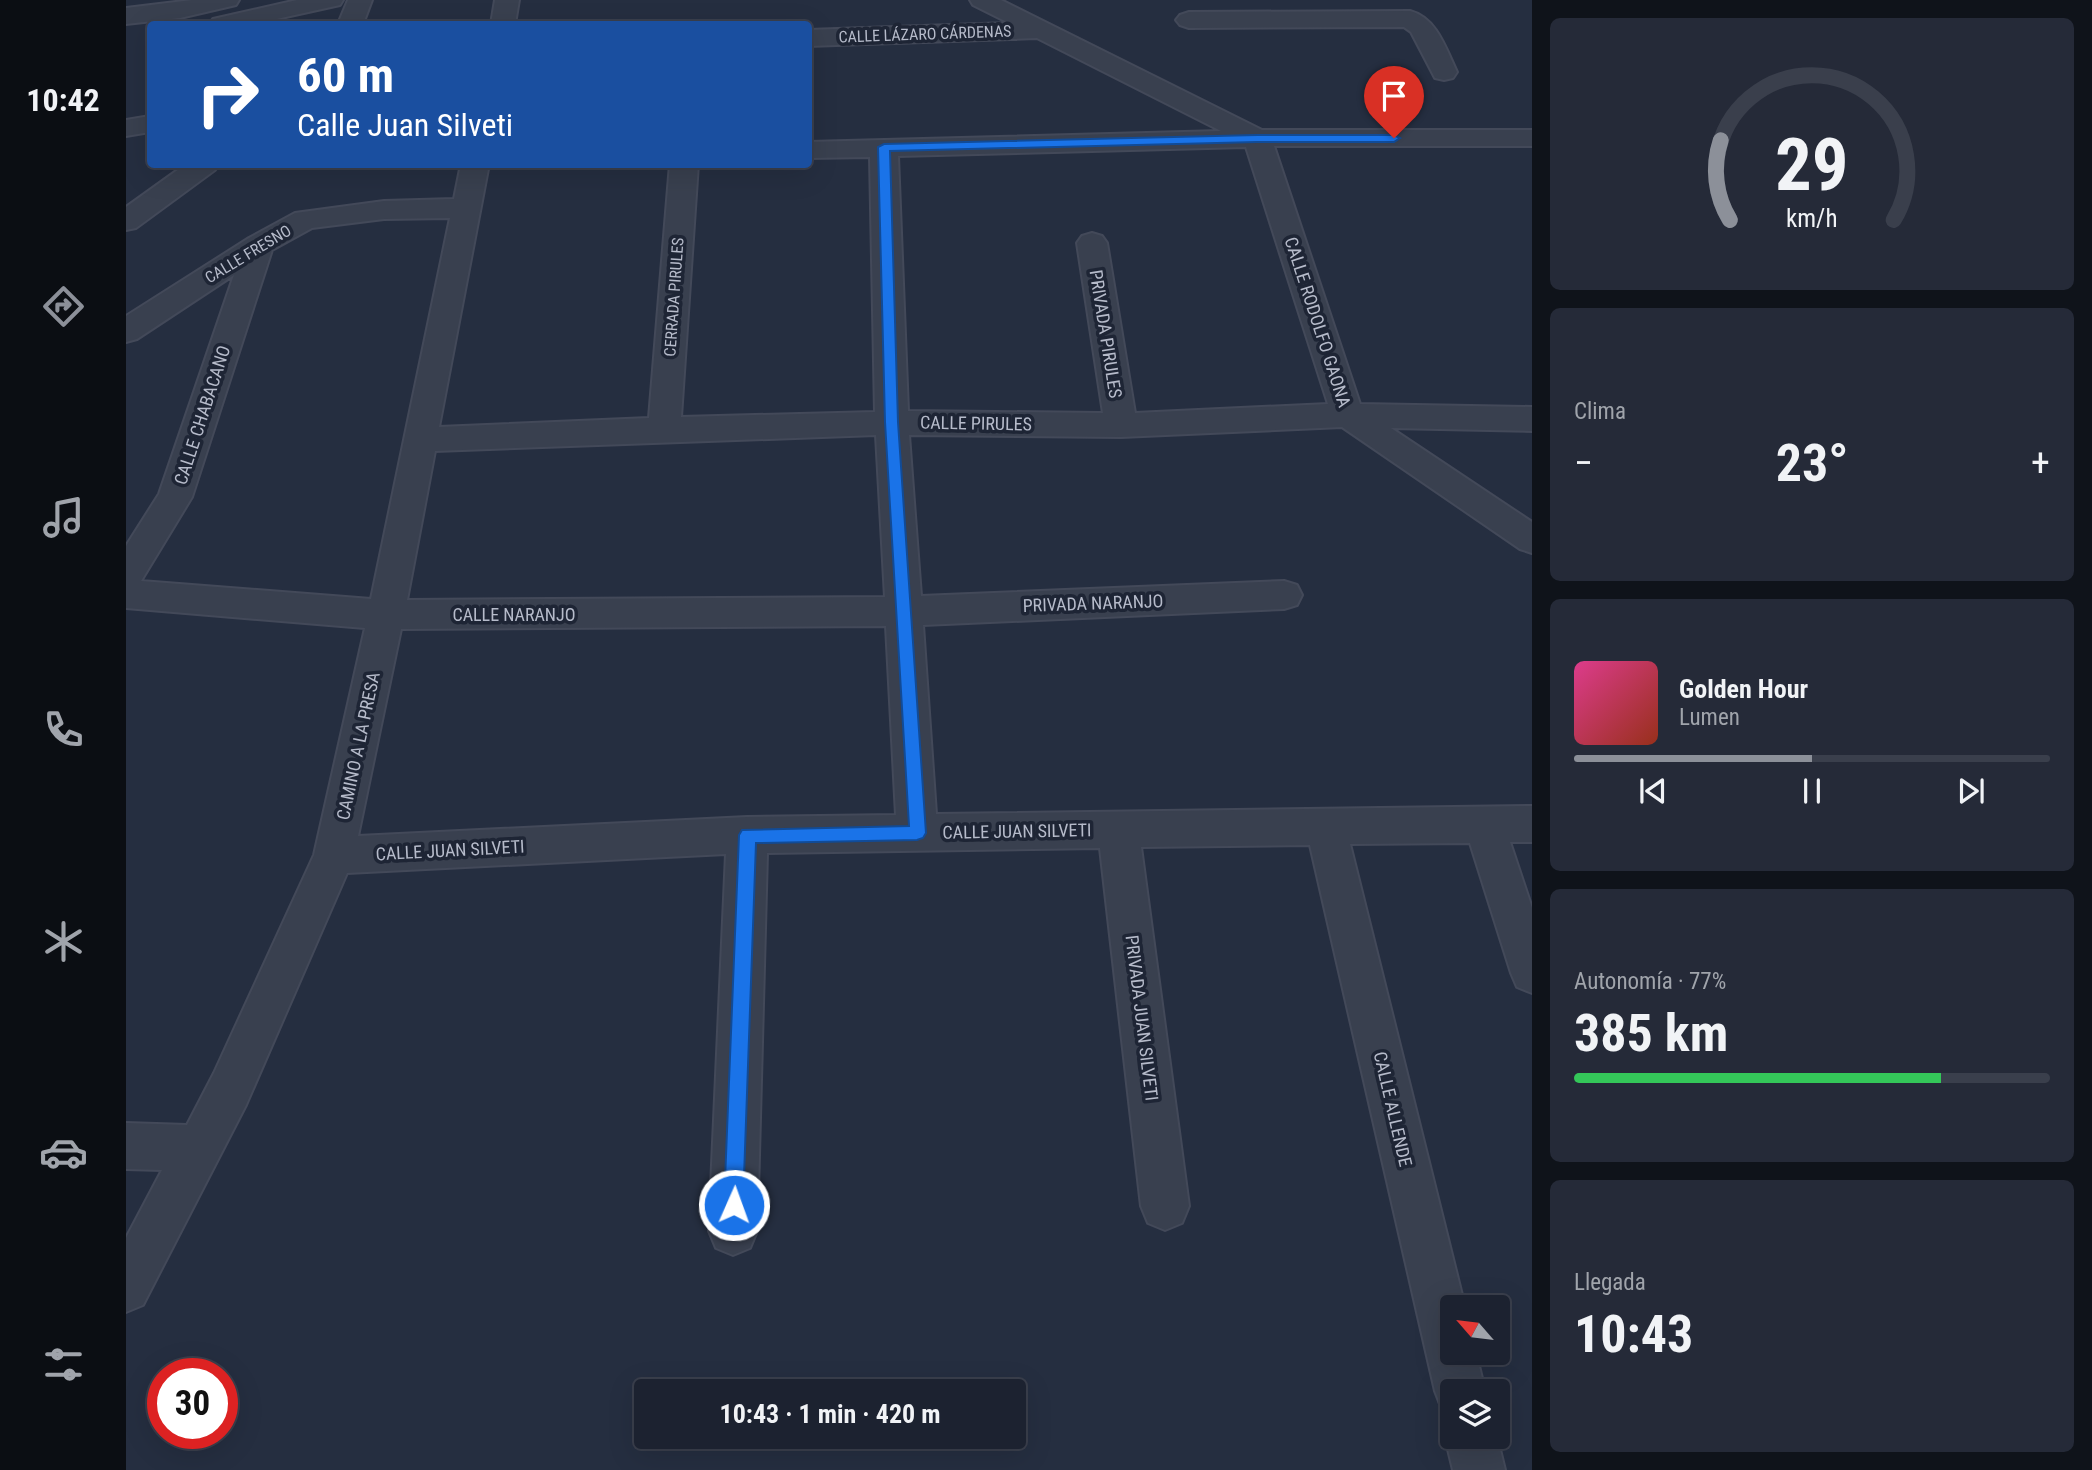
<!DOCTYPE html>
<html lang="es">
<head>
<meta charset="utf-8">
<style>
  :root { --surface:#1c2230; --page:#252a38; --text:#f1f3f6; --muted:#a0a4ab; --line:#3a3f4c; --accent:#8c9099 }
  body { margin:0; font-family:"Roboto Condensed",sans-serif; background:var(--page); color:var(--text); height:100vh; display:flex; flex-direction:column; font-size:26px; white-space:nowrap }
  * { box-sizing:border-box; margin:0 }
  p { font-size:23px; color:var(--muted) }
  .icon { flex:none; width:38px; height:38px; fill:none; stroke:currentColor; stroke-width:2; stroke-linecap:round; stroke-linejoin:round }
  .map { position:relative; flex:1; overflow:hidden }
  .panel { display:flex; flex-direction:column; gap:18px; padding:18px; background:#0f131a; width:560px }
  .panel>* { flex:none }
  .top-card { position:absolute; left:21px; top:21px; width:665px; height:147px; border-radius:7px; box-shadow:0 7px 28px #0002,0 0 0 2px var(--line); background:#1a4fa0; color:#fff; overflow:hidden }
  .needle { width:46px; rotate:298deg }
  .controls { position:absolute; left:1314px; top:1295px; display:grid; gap:14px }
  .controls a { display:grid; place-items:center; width:70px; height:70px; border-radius:7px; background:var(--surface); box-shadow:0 7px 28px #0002,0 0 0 2px var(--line); font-size:35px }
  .speed { position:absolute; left:21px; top:1358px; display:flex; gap:14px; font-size:35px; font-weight:700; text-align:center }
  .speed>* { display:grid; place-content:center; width:91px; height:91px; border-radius:50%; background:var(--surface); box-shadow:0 7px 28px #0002,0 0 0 2px var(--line); line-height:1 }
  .speed .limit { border:10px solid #d22; background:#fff; color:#111 }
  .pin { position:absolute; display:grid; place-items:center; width:60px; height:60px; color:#fff; margin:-72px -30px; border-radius:50% 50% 50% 0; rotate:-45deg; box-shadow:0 0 7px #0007 }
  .pin .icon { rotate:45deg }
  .me { position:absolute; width:77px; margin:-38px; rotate:2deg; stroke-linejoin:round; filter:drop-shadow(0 0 5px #0008) }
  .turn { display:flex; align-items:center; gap:24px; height:147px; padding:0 35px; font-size:32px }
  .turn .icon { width:91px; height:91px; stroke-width:2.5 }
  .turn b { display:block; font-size:49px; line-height:60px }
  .big { font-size:52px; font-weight:700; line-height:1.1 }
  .panel .tile { flex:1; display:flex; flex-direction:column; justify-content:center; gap:10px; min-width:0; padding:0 24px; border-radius:10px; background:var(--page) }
  .panel .dial { align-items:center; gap:0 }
  .dial svg { height:182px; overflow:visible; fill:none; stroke:var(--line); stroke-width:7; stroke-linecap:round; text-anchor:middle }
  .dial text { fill:var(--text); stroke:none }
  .song { display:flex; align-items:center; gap:21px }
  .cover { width:84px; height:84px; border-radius:10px; background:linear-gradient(135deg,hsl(330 70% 55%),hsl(10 70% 35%)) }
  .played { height:7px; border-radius:4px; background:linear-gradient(90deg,var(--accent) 50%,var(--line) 50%) }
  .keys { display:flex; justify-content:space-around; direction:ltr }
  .heat { display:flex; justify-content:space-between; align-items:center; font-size:38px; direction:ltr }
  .charge { height:10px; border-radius:5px; background:linear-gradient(90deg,#34c759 77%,var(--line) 0) }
  .trip { position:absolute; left:508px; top:1379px; width:392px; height:70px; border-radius:7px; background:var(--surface); box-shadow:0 7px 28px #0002,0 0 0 2px var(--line); font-weight:700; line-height:70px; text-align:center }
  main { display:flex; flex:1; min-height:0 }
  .dock { display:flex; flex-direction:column; width:126px; justify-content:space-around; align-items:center; background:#0b0e13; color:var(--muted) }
  .dock .icon { width:49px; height:49px }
  .dock .on { color:var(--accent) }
  .dock b { font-size:32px; color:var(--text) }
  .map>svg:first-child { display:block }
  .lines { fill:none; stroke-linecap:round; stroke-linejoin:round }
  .minor-casing { stroke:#434959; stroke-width:4 }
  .minor { fill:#39404f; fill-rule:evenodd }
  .route { fill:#1a73e8; stroke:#114b97; stroke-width:2 }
  .labels { text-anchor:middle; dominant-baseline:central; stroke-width:7; stroke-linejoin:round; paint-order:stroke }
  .far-street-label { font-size:16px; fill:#b6bbca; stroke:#1e2535 }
  .street-label { font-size:18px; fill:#b6bbca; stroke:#1e2535 }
</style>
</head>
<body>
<main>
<nav class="dock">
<b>10:42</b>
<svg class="icon on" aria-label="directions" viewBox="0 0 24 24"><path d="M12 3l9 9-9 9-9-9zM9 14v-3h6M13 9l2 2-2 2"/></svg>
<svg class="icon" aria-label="music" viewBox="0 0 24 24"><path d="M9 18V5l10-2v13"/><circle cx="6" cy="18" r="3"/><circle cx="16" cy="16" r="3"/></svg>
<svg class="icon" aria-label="phone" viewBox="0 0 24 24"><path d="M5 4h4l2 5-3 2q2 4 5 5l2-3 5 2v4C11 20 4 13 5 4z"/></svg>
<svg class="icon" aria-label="climate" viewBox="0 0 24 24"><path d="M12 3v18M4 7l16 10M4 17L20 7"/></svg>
<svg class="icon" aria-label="car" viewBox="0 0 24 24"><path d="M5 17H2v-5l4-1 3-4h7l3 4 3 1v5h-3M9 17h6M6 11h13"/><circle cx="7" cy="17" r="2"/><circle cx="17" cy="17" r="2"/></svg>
<svg class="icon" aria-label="filters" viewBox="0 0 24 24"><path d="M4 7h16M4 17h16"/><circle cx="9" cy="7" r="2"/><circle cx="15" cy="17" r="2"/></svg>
</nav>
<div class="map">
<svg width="1406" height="1470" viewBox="0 0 1406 1470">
  <rect width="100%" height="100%" fill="#252e40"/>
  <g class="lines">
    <g class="minor-casing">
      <g id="minor">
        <polygon points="66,0 113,0 110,5 54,18 0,24 0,8"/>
        <polygon points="171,0 217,0 214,5 128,24 83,24 87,19"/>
        <polygon points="222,0 246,0 237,24 212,24"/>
        <polygon points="369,0 393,0 389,24 365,24"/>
        <path d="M 844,0 L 875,0 L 1136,130 L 1406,130 L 1406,146 L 1148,146 L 1234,404 L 1406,407 L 1406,431 L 1265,428 L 1406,522 L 1406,553 L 1394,549 L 1216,427 L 995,437 L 783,435 L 795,596 L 1158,581 L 1171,585 L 1176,595 L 1171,605 L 1158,609 L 797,625 L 810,814 L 1406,806 L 1406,842 L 1384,842 L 1406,908 L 1406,993 L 1391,987 L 1385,973 L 1344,843 L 1224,844 L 1339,1307 L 1326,1307 L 1326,1353 L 1350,1353 L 1359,1391 L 1326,1391 L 1326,1413 L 1316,1409 L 1309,1391 L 1184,845 L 1015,847 L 1063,1206 L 1056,1223 L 1039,1230 L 1022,1223 L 1015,1206 L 974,848 L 641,853 L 631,1231 L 624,1248 L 607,1255 L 590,1248 L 583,1231 L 600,854 L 221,873 L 120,1105 L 17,1305 L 0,1312 L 0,1238 L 36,1170 L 0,1169 L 0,1123 L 61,1125 L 88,1073 L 188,855 L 239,628 L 0,608 L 0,546 L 33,494 L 108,275 L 11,339 L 0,342 L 0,316 L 123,238 L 169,213 L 258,201 L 328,199 L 335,164 L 363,164 L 313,427 L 523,418 L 544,164 L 572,164 L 555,417 L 749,412 L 744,157 L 682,158 L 682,142 L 1095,131 L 911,38 L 682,46 L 682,30 L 883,23 L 847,5 ZM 1120,147 L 1202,404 L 1009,413 L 981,243 L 976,236 L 966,233 L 956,236 L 951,243 L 977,413 L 782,411 L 772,156 ZM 324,218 L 245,599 L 15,581 L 66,497 L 146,250 L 186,228 L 258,219 ZM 750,435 L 759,597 L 281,600 L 309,451 ZM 760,626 L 770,815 L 621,817 L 232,836 L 275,629 Z"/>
        <path d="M 1284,11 C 1311,18 1320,49 1331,72 L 1327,78 L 1318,80 L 1309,78 L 1285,32 L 1278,27 L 1063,28 L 1054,25 L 1050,20 L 1054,15 L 1063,12 Z"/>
        <polygon points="24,116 24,132 0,136 0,120"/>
        <polygon points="60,164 93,164 89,170 10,228 0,230 0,207"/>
        <polygon points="1326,1420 1326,1437 1371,1437 1379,1470 1327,1470 1319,1437"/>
      </g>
    </g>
    <use href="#minor" class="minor"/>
  </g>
  <polygon class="route" points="1131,135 1268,135 1274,138 1268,142 1131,142 764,151 772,422 800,833 797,838 791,840 630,843 617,1205 614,1212 608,1215 601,1212 598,1205 613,835 616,830 783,826 759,422 752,147 758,144"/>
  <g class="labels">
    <g class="far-street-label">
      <text transform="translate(799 34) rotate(-2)">CALLE LÁZARO CÁRDENAS</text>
      <text transform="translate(122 254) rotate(-31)">CALLE FRESNO</text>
      <text transform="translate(548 297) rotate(-86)">CERRADA PIRULES</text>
    </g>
    <g class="street-label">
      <text transform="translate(1192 322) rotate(72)">CALLE RODOLFO GAONA</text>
      <text transform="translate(980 334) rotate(81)">PRIVADA PIRULES</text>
      <text transform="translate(76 415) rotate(-72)">CALLE CHABACANO</text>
      <text transform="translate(850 423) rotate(1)">CALLE PIRULES</text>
      <text transform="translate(967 603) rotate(-2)">PRIVADA NARANJO</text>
      <text x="388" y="614">CALLE NARANJO</text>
      <text transform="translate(232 746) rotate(-78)">CAMINO A LA PRESA</text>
      <text transform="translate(891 831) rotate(-1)">CALLE JUAN SILVETI</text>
      <text transform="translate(324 850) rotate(-3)">CALLE JUAN SILVETI</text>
      <text transform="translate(1016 1018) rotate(83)">PRIVADA JUAN SILVETI</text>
      <text transform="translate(1267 1109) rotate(77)">CALLE ALLENDE</text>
    </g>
  </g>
</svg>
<div class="controls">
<a><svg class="needle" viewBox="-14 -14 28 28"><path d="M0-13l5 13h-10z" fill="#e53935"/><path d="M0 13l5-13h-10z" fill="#a0a4ab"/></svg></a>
<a><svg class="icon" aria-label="layers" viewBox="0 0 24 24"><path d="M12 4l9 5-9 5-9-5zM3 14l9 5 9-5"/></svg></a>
</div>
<div class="speed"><div class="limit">30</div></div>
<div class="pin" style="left:1268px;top:138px;background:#d93025"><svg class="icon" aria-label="arrive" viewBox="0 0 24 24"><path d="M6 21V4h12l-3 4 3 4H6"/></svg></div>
<svg class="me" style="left:608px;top:1205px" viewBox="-20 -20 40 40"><circle r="17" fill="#1a73e8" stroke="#fff" stroke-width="3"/><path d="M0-11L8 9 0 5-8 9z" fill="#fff"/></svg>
<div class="trip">10:43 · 1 min · 420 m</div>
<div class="top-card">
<div class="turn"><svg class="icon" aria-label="right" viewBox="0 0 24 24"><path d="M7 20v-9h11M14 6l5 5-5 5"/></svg><div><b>60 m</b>Calle Juan Silveti</div></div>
</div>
</div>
<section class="panel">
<div class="tile dial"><svg viewBox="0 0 100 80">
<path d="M14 69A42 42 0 1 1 86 69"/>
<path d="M14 69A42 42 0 0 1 10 34" stroke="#8c9099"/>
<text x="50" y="56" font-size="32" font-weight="700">29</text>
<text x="50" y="72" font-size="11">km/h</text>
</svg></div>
<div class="tile"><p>Clima</p>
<div class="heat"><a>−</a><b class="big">23°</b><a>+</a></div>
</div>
<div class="tile">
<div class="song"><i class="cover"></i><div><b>Golden Hour</b><p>Lumen</p></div></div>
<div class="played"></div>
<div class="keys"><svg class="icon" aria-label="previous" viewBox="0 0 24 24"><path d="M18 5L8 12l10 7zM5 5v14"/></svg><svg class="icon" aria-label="pause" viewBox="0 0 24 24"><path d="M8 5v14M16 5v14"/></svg><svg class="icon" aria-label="next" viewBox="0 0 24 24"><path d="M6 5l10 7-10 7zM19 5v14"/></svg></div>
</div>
<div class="tile"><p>Autonomía · 77%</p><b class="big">385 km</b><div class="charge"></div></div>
<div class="tile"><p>Llegada</p><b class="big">10:43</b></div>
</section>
</main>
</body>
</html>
